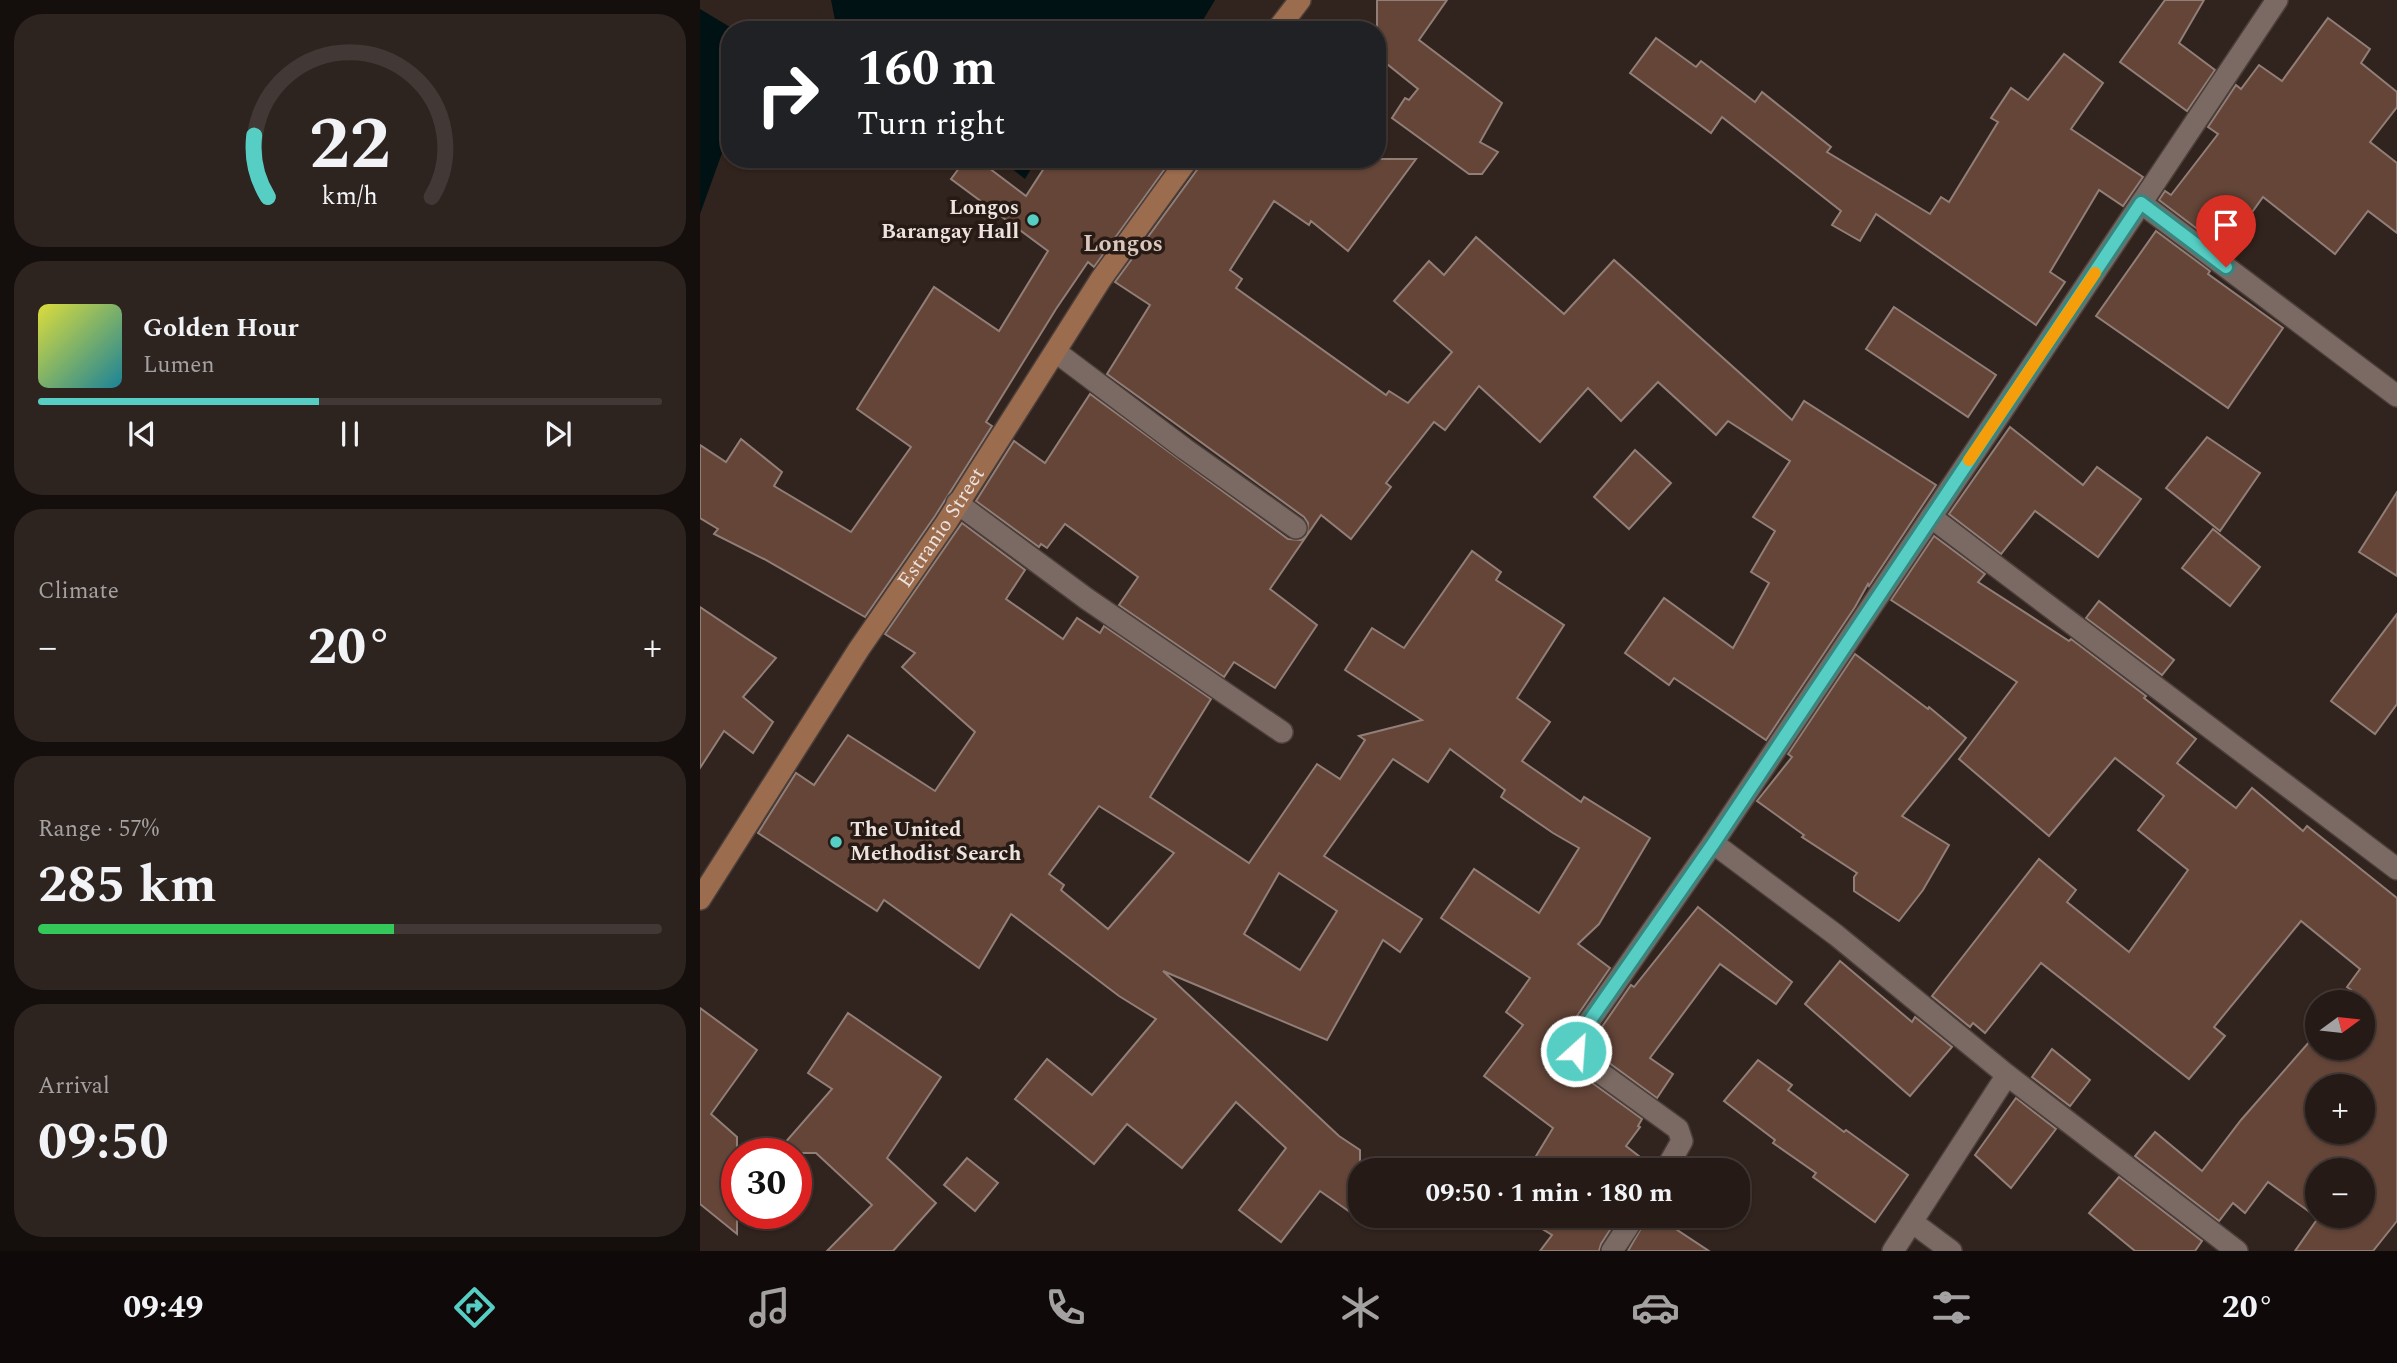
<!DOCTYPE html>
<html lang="en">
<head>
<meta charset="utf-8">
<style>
  :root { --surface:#251a16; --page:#2d231f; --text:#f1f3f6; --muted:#a3a1a1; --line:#423835; --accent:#56cec4 }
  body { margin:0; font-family:Spectral,serif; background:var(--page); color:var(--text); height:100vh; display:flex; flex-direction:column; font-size:26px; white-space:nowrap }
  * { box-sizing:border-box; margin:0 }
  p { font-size:23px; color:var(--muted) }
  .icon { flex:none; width:38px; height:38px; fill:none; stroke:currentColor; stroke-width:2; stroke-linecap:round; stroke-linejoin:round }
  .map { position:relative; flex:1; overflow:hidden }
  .sheet { display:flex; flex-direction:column; gap:14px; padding:14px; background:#140e0c; width:700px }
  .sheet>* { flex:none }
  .hud { position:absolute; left:21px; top:21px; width:665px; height:147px; border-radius:28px; box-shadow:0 2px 5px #0004,0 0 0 2px var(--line); background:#202124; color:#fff; overflow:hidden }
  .needle { width:46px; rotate:75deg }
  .buttons { position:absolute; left:1605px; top:990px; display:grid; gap:14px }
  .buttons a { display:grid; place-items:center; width:70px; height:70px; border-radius:50%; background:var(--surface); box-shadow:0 2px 5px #0004,0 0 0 2px var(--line); font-size:35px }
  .speed { position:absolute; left:21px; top:1138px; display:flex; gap:14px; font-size:35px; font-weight:700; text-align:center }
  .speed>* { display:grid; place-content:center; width:91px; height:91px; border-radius:50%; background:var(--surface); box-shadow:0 2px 5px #0004,0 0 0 2px var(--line); line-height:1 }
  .speed .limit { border:10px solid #d22; background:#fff; color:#111 }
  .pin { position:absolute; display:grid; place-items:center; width:60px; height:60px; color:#fff; margin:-72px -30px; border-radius:50% 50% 50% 0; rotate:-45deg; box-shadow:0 0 7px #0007 }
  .pin .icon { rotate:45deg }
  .me { position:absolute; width:77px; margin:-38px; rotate:26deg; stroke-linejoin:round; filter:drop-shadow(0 0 5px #0008) }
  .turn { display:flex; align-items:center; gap:24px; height:147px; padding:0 21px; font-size:32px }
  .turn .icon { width:91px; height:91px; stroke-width:2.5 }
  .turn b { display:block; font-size:49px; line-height:60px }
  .big { font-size:52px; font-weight:700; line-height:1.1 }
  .sheet .card { flex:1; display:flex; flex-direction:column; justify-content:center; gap:10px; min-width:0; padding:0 24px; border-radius:28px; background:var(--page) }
  .sheet .dial { align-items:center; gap:0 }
  .dial svg { height:182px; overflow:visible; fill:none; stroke:var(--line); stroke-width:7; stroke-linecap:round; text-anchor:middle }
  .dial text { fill:var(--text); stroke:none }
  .song { display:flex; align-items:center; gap:21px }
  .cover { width:84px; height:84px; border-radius:10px; background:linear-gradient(135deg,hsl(60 70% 55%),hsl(190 70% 35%)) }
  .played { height:7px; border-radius:4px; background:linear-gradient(90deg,var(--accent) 45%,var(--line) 45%) }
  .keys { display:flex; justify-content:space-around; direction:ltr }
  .heat { display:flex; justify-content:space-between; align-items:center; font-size:38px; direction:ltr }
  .charge { height:10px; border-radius:5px; background:linear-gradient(90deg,#34c759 57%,var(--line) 0) }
  .trip { position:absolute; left:648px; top:1158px; width:402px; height:70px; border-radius:28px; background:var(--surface); box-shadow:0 2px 5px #0004,0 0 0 2px var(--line); font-weight:700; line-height:70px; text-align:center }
  .dock { display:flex; height:112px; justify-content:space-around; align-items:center; background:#0f0a09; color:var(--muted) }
  .dock .icon { width:49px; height:49px }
  .dock .active { color:var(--accent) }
  .dock b { font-size:32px; color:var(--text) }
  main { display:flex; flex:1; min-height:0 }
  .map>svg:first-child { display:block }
  .water { fill:#001214 }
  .building { fill:#644538; stroke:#907e77; stroke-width:2; fill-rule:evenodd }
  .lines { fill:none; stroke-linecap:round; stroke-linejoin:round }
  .street-casing { stroke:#4c3f3b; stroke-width:24 }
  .secondary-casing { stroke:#4c3f3b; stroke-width:24 }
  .street { stroke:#7b6a63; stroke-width:21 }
  .secondary { stroke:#9b6c4e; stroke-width:21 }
  .route-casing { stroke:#38867f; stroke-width:18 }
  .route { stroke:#56cec4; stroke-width:12 }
  .slow { stroke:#f59e0b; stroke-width:12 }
  .poi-dot { fill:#56cec4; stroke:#271a14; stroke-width:2.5 }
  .labels { text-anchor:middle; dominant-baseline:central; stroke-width:7; stroke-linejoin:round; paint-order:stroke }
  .poi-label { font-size:21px; font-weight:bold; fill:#ece2de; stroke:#271a14; text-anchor:end }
  .street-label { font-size:21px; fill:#ece2de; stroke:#271a14 }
  .quarter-label { font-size:24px; font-weight:bold; fill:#d9c6be; stroke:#271a14 }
</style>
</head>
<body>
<main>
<section class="sheet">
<div class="card dial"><svg viewBox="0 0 100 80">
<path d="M14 69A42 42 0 1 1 86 69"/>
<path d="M14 69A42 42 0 0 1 8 42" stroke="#56cec4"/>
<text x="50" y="56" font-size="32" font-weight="700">22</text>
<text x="50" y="72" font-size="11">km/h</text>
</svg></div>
<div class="card">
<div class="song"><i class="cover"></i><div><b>Golden Hour</b><p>Lumen</p></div></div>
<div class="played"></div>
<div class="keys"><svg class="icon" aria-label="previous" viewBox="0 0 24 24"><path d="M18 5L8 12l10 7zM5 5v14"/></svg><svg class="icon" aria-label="pause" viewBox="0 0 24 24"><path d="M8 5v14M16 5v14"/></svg><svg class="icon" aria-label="next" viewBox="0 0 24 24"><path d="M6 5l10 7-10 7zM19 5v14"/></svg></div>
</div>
<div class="card"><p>Climate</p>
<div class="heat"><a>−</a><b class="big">20°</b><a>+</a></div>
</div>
<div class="card"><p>Range · 57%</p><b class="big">285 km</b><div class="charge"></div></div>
<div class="card"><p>Arrival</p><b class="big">09:50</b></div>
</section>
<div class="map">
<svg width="1697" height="1251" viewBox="0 0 1697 1251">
  <rect width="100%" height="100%" fill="#31231d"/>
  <g class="water">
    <polygon points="131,0 515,0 497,30 137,30"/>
    <polygon points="0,9 35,30 30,30 30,131 0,214"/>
    <polygon points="299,159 337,159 325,179"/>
  </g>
  <g class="building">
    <polygon points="677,0 747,0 719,40 802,103 780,142 798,152 782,174 769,174 692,118 705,98 709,100 718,89 677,56"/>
    <polygon points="1465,0 1504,0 1479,43 1515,70 1487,111 1420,62"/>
    <polygon points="1628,18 1670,49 1661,63 1697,92 1697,107 1670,142 1697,163 1697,233 1668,211 1635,254 1563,197 1525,250 1459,200 1465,191 1471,195 1518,134 1508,127 1536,85 1541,89 1559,65 1582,81"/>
    <polygon points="956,38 996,67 1001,61 1055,102 1062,92 1131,147 1127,152 1230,214 1241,197 1249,202 1298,122 1291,118 1311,88 1328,100 1364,54 1403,83 1371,129 1443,177 1423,206 1399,190 1350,272 1365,282 1336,325 1176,214 1160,241 1132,225 1141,211 1022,117 1011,133 930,73"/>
    <polygon points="266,159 277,159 326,196 350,159 472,159 394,267 388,262 356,309 286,422 292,426 235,516 165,617 64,559 14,534 18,529 0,518 0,445 26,462 41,439 82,472 74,486 151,532 211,447 157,409 234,287 299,331 348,251 251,179"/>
    <polygon points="501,159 716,159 648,251 611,221 609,225 574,201 530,270 542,279 536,288 686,395 689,391 708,403 752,352 694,301 729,261 744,275 776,237 864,314 914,260 1092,420 1104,401 1236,485 1169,586 1168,584 1155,607 1066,740 974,678 969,685 925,653 964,598 1033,648 1069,583 1051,572 1075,531 1053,517 1090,461 1028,421 1016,435 958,382 921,421 888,388 840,442 779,386 745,430 734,422 686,483 691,487 651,539 621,515 570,589 617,625 575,688 534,662 524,677 419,605 438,577 365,524 347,548 341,544 339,547 276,501 314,441 345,463 390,394 588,539 601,540 607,535 608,523 604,517 407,374 450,305 415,282 499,167"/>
    <polygon points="1456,231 1510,271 1508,274 1583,328 1528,408 1396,316"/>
    <polygon points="1194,307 1296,375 1268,417 1166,349"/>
    <polygon points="1310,427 1383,485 1397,467 1441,499 1398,557 1335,511 1301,554 1249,514"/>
    <polygon points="1507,437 1560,473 1520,531 1466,488"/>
    <polygon points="935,450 971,483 929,529 894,497"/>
    <polygon points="1697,492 1697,576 1659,552"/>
    <path d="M 262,523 L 325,570 L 306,599 L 363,639 L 377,618 L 400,633 L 404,626 L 511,699 L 450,797 L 549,863 L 617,764 L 640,779 L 665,740 L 659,736 L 722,720 L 645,670 L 672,628 L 704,648 L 772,551 L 801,572 L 796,580 L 864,625 L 817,698 L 850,722 L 822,761 L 881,802 L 884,797 L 950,838 L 899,924 L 878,944 L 910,968 L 866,1032 L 863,1051 L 866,1059 L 876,1071 L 942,1119 L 938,1126 L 940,1127 L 926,1146 L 949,1164 L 944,1171 L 827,1171 L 853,1128 L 784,1076 L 823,1025 L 806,1012 L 830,978 L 741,918 L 774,869 L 839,913 L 879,848 L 853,833 L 801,797 L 805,790 L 750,749 L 728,782 L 693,759 L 624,856 L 722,919 L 700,952 L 683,940 L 627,1040 L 463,971 L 639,1136 L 660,1150 L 660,1219 L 620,1191 L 581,1242 L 539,1210 L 586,1148 L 536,1102 L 482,1168 L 427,1124 L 394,1164 L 315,1099 L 347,1059 L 392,1095 L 456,1019 L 419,996 L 311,914 L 279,968 L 184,900 L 177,911 L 58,833 L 96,773 L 114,785 L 148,735 L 235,791 L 275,732 L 202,667 L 215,653 L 185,634 ZM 399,806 L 474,853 L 408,929 L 361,890 L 364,885 L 349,874 ZM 579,873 L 637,911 L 600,970 L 544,934 Z"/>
    <polygon points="1513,529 1560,567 1530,606 1482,568"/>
    <path d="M 1234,536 L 1285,574 L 1278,582 L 1369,641 L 1371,639 L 1446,696 L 1444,698 L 1496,739 L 1477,763 L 1536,808 L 1552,788 L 1603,831 L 1607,826 L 1697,898 L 1697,1221 L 1673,1251 L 1595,1251 L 1618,1218 L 1568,1182 L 1545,1213 L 1533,1203 L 1519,1221 L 1435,1156 L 1455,1132 L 1502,1171 L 1541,1120 L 1617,1033 L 1617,1048 L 1662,1048 L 1662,1003 L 1641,1003 L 1651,990 L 1647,987 L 1660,969 L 1601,921 L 1514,1027 L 1525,1036 L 1489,1079 L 1341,963 L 1285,1033 L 1273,1023 L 1270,1027 L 1232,996 L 1339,859 L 1376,890 L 1367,902 L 1429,952 L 1488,870 L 1438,830 L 1464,796 L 1415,758 L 1349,836 L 1259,759 L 1317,682 L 1191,600 ZM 1617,1087 L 1662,1087 L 1662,1132 L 1617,1132 ZM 1617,1171 L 1662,1171 L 1662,1216 L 1617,1216 Z"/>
    <polygon points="1399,601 1474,660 1462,675 1386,618"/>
    <polygon points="0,607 76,658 43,697 73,722 53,753 24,731 0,768"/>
    <polygon points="1697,614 1697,704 1675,734 1631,701"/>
    <polygon points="1155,654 1228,709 1229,707 1266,738 1202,816 1249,845 1223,890 1199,921 1154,891 1154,877 1157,873 1102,837 1104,835 1057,801 1092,757 1088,754"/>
    <polygon points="998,907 1092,982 1076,1004 1020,964 950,1058 973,1074 957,1098 893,1051 890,1044 931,985 934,987"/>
    <polygon points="1140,961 1212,1022 1215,1017 1252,1047 1210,1096 1105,1004"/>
    <polygon points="0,1008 57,1050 11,1114 37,1137 37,1234 0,1204"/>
    <polygon points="148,1013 241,1077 187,1158 236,1203 193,1251 127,1251 172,1205 116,1153 76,1153 132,1089 108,1073"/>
    <polygon points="1352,1049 1390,1080 1370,1106 1332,1077"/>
    <polygon points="1058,1060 1092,1085 1088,1090 1144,1132 1146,1130 1208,1175 1175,1222 1113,1177 1116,1173 1073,1143 1075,1140 1024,1101"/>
    <polygon points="1316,1098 1356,1129 1311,1188 1275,1155"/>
    <polygon points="267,1158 298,1183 275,1211 244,1185"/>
    <polygon points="1419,1177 1502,1241 1495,1251 1435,1251 1389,1213"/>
    <polygon points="821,1216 919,1216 901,1244 899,1251 840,1251 852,1235"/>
    <polygon points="948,1216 956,1216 1009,1251 928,1251"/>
  </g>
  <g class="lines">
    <g class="street-casing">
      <g id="street">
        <polyline points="1441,203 1697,396"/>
        <polyline points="356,352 485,449 596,528"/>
        <polyline points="257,503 387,599 582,732"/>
        <polyline points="1231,517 1697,869"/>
        <polyline points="1013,843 1136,935 1307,1075 1537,1251"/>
        <polyline points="965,1171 982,1141 978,1129 884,1061 876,1051 877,1039 1013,843 1577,0"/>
        <polyline points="1212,1222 1251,1251"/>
        <polyline points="912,1251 935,1216"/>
        <polyline points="1193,1251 1307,1075"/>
      </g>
    </g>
    <g class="secondary-casing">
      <g id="secondary">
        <polyline points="577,30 600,0"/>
        <path id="s1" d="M 0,899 L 159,649 L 246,523 L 401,279 L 488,159"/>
      </g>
    </g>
    <use href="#street" class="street"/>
    <use href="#secondary" class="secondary"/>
  </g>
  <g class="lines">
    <g class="route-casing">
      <polyline id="route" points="876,1051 877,1039 1013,844 1441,203 1526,267"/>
    </g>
    <use href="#route" class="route"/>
    <polyline class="slow" points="1269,460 1395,273"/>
  </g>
  <g class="poi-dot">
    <circle cx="333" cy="220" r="7"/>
    <circle cx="136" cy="842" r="7"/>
  </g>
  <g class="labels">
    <g class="poi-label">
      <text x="319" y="208">Longos<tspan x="319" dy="24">Barangay Hall</tspan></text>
      <text x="150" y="830" text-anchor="start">The United<tspan x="150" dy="24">Methodist Search</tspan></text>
    </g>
    <g class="street-label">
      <text stroke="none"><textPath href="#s1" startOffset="443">Estranio Street</textPath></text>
    </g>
    <g class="quarter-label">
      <text x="423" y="244">Longos</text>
    </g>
  </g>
</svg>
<div class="buttons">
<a><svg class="needle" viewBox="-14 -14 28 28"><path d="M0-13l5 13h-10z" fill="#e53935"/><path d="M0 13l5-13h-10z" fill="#a3a1a1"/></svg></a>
<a>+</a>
<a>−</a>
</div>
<div class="speed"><div class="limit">30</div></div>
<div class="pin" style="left:1526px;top:267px;background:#d93025"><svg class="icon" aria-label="arrive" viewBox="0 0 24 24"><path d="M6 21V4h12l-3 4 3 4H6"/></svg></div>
<svg class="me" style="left:876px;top:1051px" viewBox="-20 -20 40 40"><circle r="17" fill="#56cec4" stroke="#fff" stroke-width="3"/><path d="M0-11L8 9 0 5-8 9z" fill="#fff"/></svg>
<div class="trip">09:50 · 1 min · 180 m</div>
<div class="hud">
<div class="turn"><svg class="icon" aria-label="right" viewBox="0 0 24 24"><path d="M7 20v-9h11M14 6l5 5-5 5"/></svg><div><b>160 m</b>Turn right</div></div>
</div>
</div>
</main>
<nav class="dock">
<b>09:49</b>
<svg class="icon active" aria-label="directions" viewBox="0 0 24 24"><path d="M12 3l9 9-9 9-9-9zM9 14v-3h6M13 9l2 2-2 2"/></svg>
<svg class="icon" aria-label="music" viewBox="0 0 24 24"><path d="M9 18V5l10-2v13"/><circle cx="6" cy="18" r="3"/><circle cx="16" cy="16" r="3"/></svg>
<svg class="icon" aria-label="phone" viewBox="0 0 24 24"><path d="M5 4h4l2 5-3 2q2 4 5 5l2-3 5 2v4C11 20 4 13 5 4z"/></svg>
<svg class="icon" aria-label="climate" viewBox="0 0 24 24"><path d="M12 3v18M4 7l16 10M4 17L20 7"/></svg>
<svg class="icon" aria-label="car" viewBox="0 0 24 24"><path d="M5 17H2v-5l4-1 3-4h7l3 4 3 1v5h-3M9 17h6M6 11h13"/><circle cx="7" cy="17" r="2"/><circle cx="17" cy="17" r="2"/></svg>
<svg class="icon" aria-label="filters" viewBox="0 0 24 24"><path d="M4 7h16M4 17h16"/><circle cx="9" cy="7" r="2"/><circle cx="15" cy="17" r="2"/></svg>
<b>20°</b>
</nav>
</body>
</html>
